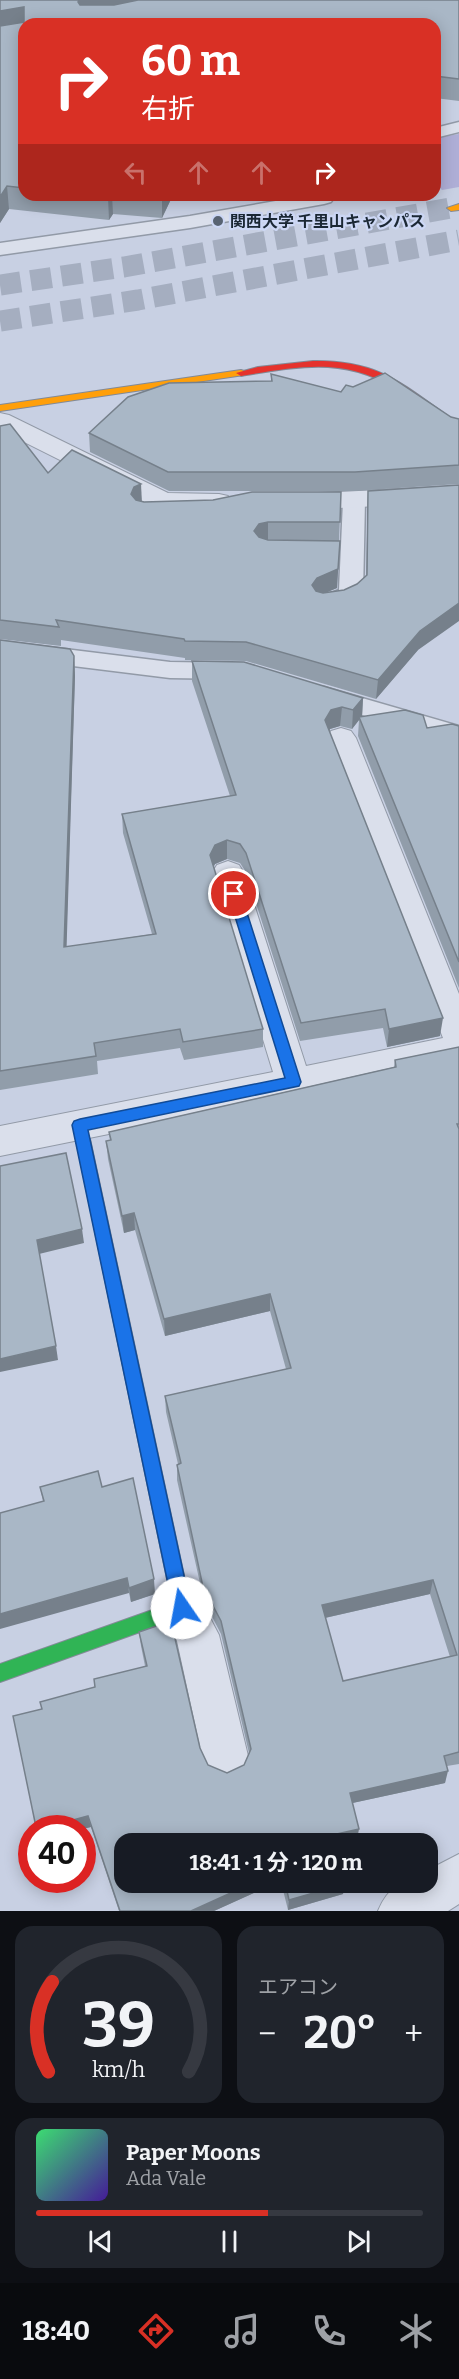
<!DOCTYPE html>
<html lang="ja">
<head>
<meta charset="utf-8">
<style>
  :root { --surface:#171b24; --page:#20242c; --text:#f1f3f6; --muted:#9ea1a6; --line:#363941; --accent:#d93025 }
  body { margin:0; font-family:Bitter,"Noto Sans JP",serif; background:var(--page); color:var(--text); height:100vh; display:flex; flex-direction:column; font-size:22px; white-space:nowrap }
  * { box-sizing:border-box; margin:0 }
  p { font-size:20px; color:var(--muted) }
  .icon { flex:none; width:33px; height:33px; fill:none; stroke:currentColor; stroke-width:2; stroke-linecap:round; stroke-linejoin:round }
  .map { position:relative; height:1911px; overflow:hidden }
  .sheet { display:flex; flex-direction:column; gap:15px; padding:15px; background:#0d0f14; flex:1 }
  .sheet>* { flex:none }
  .top-card { position:absolute; left:18px; top:18px; width:423px; height:183px; border-radius:18px; box-shadow:0 3px 15px #0003; background:#d93025; color:#fff; overflow:hidden }
  .speed { position:absolute; left:18px; top:1815px; display:flex; gap:12px; font-size:30px; font-weight:700; text-align:center }
  .speed>* { display:grid; place-content:center; width:78px; height:78px; border-radius:50%; background:var(--surface); box-shadow:0 3px 15px #0003; line-height:1 }
  .speed .limit { border:9px solid #d22; background:#fff; color:#111 }
  .pin { position:absolute; display:grid; place-items:center; width:51px; height:51px; color:#fff; margin:-26px; border:3px solid #fff; border-radius:50%; box-shadow:0 2px 6px #0007 }
  .me { position:absolute; width:66px; margin:-33px; rotate:348deg; stroke-linejoin:round; filter:drop-shadow(0 0 4px #0008) }
  .turn { display:flex; align-items:center; gap:21px; height:126px; padding:0 24px; font-size:27px }
  .turn .icon { width:78px; height:78px; stroke-width:2.5 }
  .turn b { display:block; font-size:42px; line-height:51px }
  .lanes { display:flex; align-items:center; height:57px; padding:0 24px; background:#0003; justify-content:center; gap:30px; direction:ltr }
  .lanes .off { opacity:.35 }
  .big { font-size:45px; font-weight:700; line-height:1.1 }
  .sheet .card { flex:1; display:flex; flex-direction:column; justify-content:center; gap:9px; min-width:0; padding:0 21px; border-radius:18px; background:var(--page) }
  .sheet .dial { align-items:center; gap:0 }
  .dial svg { height:156px; overflow:visible; fill:none; stroke:var(--line); stroke-width:7; stroke-linecap:round; text-anchor:middle }
  .dial text { fill:var(--text); stroke:none }
  .song { display:flex; align-items:center; gap:18px }
  .cover { width:72px; height:72px; border-radius:9px; background:linear-gradient(135deg,hsl(140 70% 55%),hsl(260 70% 35%)) }
  .played { height:6px; border-radius:3px; background:linear-gradient(90deg,var(--accent) 60%,var(--line) 60%) }
  .keys { display:flex; justify-content:space-around; direction:ltr }
  .heat { display:flex; justify-content:space-between; align-items:center; font-size:33px; direction:ltr }
  .sheet .tiles { flex:1; display:grid; gap:15px; grid-template-columns:1fr 1fr }
  .card:last-child { grid-column:span 2 }
  .trip { position:absolute; left:114px; top:1833px; width:324px; height:60px; border-radius:18px; background:var(--surface); box-shadow:0 3px 15px #0003; font-weight:700; line-height:60px; text-align:center }
  .menu { display:flex; height:96px; justify-content:space-around; align-items:center; background:#090b0e; color:var(--muted) }
  .menu .icon { width:42px; height:42px }
  .menu .active { color:var(--accent) }
  .menu b { font-size:27px; color:var(--text) }
  .map>svg:first-child { display:block }
  .green { fill:#aeaed6 }
  .lines { fill:none; stroke-linecap:round; stroke-linejoin:round }
  .highway-tunnel { stroke:#a5aec0; stroke-width:21; stroke-dasharray:21 10; stroke-linecap:butt }
  .lane-casing { stroke:#929aa7; stroke-width:3 }
  .street-casing { stroke:#929aa7; stroke-width:2 }
  .fast-casing { stroke:#828a97; stroke-width:2 }
  .slow-casing { stroke:#828a97; stroke-width:2 }
  .jam-casing { stroke:#828a97; stroke-width:2 }
  .lane { fill:#dadfeb; fill-rule:evenodd }
  .street { fill:#dadfeb; fill-rule:evenodd }
  .fast { fill:#30b455; fill-rule:evenodd }
  .slow { fill:#ff9f0a; fill-rule:evenodd }
  .jam { fill:#e5322d; fill-rule:evenodd }
  .wall { fill:#919daa; fill-rule:evenodd }
  .shaded-wall { fill:#76808b }
  .building { fill:#a9b7c6; stroke:#76808b; stroke-width:1.5; fill-rule:evenodd }
  .route { fill:#1a73e8; stroke:#114b97; stroke-width:1.5 }
  .poi-dot { fill:#586372; stroke:#cdd8f6; stroke-width:2 }
  .labels { text-anchor:middle; dominant-baseline:central; stroke-width:4.5; stroke-linejoin:round; paint-order:stroke }
  .far-poi-label { font-size:16px; font-weight:bold; fill:#1b2835; stroke:#cdd8f6; text-anchor:start }
</style>
</head>
<body>
<div class="map">
<svg width="459" height="1911" viewBox="0 0 459 1911">
  <rect width="100%" height="100%" fill="#c8d0e3"/>
  <polygon class="green" points="459,134 459,187 442,190 435,183 435,138"/>
  <g class="lines">
    <g class="highway-tunnel">
      <polyline points="0,285 124,267 451,208"/>
      <polyline points="0,321 138,300 459,240"/>
    </g>
    <g class="lane-casing">
      <g id="lane">
        <polygon points="459,122 459,132 435,138 435,128"/>
        <polygon points="310,195 336,195 331,202 324,204 190,228 0,255 0,243 190,216"/>
        <path d="M 354,494 L 362,496 L 365,501 L 363,594 C 355,606 330,613 317,609 L 313,604 L 317,599 L 339,590 L 343,501 L 346,496 Z"/>
        <polygon points="0,641 170,662 231,663 240,665 243,671 240,677 231,679 170,678 0,657"/>
        <polygon points="324,687 459,726 459,744 315,701 311,695 315,689"/>
      </g>
    </g>
    <g class="street-casing">
      <g id="street">
        <path d="M 0,413 L 9,415 L 168,493 L 219,494 L 228,496 L 232,502 L 228,508 C 207,513 175,512 154,507 L 0,430 Z"/>
        <polygon points="459,486 459,502 298,510 289,508 285,502 289,496 298,494"/>
        <polygon points="341,728 351,731 356,738 459,994 459,1063 0,1156 0,1126 273,1072 212,873 217,865 228,861 239,865 244,873 306,1066 443,1038 326,738 331,731"/>
        <polygon points="182,1587 197,1593 219,1635 249,1760 242,1776 226,1783 210,1776 203,1760 177,1641 161,1608 167,1593"/>
        <path d="M 459,1854 L 459,1904 L 448,1911 L 378,1911 C 389,1885 401,1882 428,1882 L 428,1870 Z"/>
      </g>
    </g>
    <g class="fast-casing">
      <polygon id="fast" points="129,1350 135,1352 137,1357 191,1608 188,1614 182,1617 0,1682 0,1664 172,1603 121,1357 123,1352"/>
    </g>
    <g class="slow-casing">
      <g id="slow">
        <polygon points="459,204 459,210 451,211 447,208"/>
        <polygon points="241,370 244,371 244,375 0,411 0,405"/>
        <polygon points="80,1119 85,1121 87,1125 137,1357 135,1362 129,1364 123,1362 121,1357 73,1125 75,1121"/>
      </g>
    </g>
    <g class="jam-casing">
      <path id="jam" d="M 313,361 C 383,360 405,387 459,424 L 459,432 C 441,426 418,404 402,393 C 348,356 302,366 241,376 L 236,373 L 258,367 Z"/>
    </g>
    <use href="#lane" class="lane"/>
    <use href="#street" class="street"/>
    <use href="#fast" class="fast"/>
    <use href="#slow" class="slow"/>
    <use href="#jam" class="jam"/>
  </g>
  <g class="wall">
    <polygon points="0,0 459,0 459,101 435,98 435,24 24,24 24,195 173,195 162,218 113,214 109,220 9,209 0,223"/>
    <polygon points="271,374 341,392 459,419 459,484 354,491 169,491 90,452 89,433 271,381"/>
    <polygon points="0,426 48,473 144,502 213,500 341,492 337,588 327,592 344,590 357,584 366,576 368,491 418,650 376,699 246,661 185,660 185,658 61,640 61,646 0,639"/>
    <polygon points="0,640 74,656 75,676 66,947 152,934 123,833 122,814 230,796 192,681 192,661 363,698 362,717 427,728 459,726 459,988 358,736 359,720 352,729 340,726 330,729 329,731 440,1036 387,1047 383,1028 300,1041 246,872 240,863 227,859 215,864 213,867 263,1029 263,1047 184,1060 180,1048 97,1061 98,1074 0,1090"/>
    <path d="M 459,1047 L 459,1764 L 447,1766 L 445,1783 L 352,1803 L 357,1840 L 124,1844 L 278,1882 L 214,1911 L 119,1911 L 91,1827 L 82,1829 L 82,1828 L 36,1828 L 13,1716 L 42,1709 L 145,1666 L 141,1646 L 139,1632 L 200,1748 L 208,1765 L 227,1773 L 244,1765 L 249,1753 L 221,1634 L 204,1601 L 177,1480 L 177,1465 L 178,1464 L 166,1412 L 165,1396 L 286,1369 L 270,1311 L 165,1336 L 135,1230 L 124,1233 L 108,1159 L 106,1141 L 110,1140 L 109,1132 L 394,1067 L 395,1060 ZM 430,1594 L 450,1657 L 343,1681 L 325,1618 Z"/>
    <polygon points="40,1487 102,1487 155,1594 131,1602 129,1593 43,1501"/>
    <polygon points="281,1882 345,1882 343,1894 288,1910"/>
  </g>
  <g class="shaded-wall">
    <polygon points="79,0 155,0 82,18 78,2"/>
    <polygon points="24,7 25,24 0,32 0,11"/>
    <polygon points="7,186 9,209 0,223 0,197"/>
    <polygon points="109,195 112,195 113,214 109,220 108,197"/>
    <polygon points="162,195 173,195 162,218"/>
    <polygon points="141,484 142,503 132,513 131,494 134,487"/>
    <polygon points="268,522 268,541 258,544 254,531 259,524"/>
    <polygon points="340,541 337,588 316,597 312,585"/>
    <polygon points="459,603 459,621 418,650 376,699 378,680 420,631"/>
    <polygon points="74,656 75,676 66,966 64,947"/>
    <polygon points="363,698 362,717 359,717 359,720 352,729 353,710"/>
    <polygon points="342,707 340,726 330,729 324,739 325,720 331,710"/>
    <polygon points="227,840 227,859 215,864 210,874 210,855 215,845"/>
    <polygon points="443,1018 440,1036 387,1047 389,1029"/>
    <polygon points="134,1213 135,1230 124,1233 122,1216"/>
    <polygon points="82,1229 84,1243 39,1254 37,1240"/>
    <polygon points="270,1294 270,1311 165,1336 164,1319"/>
    <polygon points="56,1346 58,1360 0,1372 0,1359"/>
    <polygon points="127,1578 129,1593 0,1629 0,1614"/>
    <polygon points="154,1579 155,1594 131,1602 129,1588"/>
    <polygon points="433,1580 430,1594 320,1619 322,1605"/>
    <polygon points="448,1771 445,1783 348,1804 350,1793"/>
    <polygon points="88,1816 91,1827 82,1829 82,1828 36,1828 36,1827 62,1819"/>
    <polygon points="359,1829 357,1840 341,1844 331,1844 332,1835"/>
    <polygon points="255,1882 278,1882 214,1911 191,1911"/>
    <polygon points="345,1884 343,1894 288,1910 289,1900"/>
  </g>
  <g class="building">
    <polygon points="0,0 79,0 78,2 80,5 114,5 138,0 459,0 459,79 435,76 435,24 24,24 24,188 7,186 0,197 0,26 24,22 24,7 0,11"/>
    <polygon points="87,195 109,195 108,197"/>
    <polygon points="385,373 451,417 459,419 459,465 355,472 168,472 89,433 128,397 169,383 272,381 271,374 341,392 346,385 353,387"/>
    <polygon points="10,424 48,473 72,450 141,484 134,487 131,494 136,500 144,502 213,500 252,492 341,492 340,522 268,522 259,524 254,531 259,537 268,540 340,541 338,569 317,578 312,585 316,591 323,593 344,590 357,584 367,575 368,491 459,485 459,603 420,631 378,680 246,642 185,641 184,639 56,620 59,627 0,620 0,426"/>
    <polygon points="0,640 70,649 74,656 64,947 156,934 122,814 236,795 192,661 244,662 363,698 353,710 342,707 331,710 325,720 443,1018 389,1029 385,1009 301,1023 246,853 240,844 227,840 215,845 210,855 263,1029 183,1042 180,1029 94,1043 96,1056 0,1071"/>
    <polygon points="405,710 423,715 427,728 452,724 459,726 459,962 359,717"/>
    <path d="M 459,1047 L 459,1124 L 457,1124 L 459,1129 L 459,1752 L 444,1756 L 448,1771 L 350,1793 L 359,1829 L 332,1835 L 334,1844 L 124,1844 L 124,1882 L 255,1882 L 191,1911 L 120,1911 L 88,1816 L 62,1823 L 62,1819 L 36,1827 L 13,1716 L 42,1709 L 40,1702 L 95,1687 L 94,1679 L 147,1666 L 139,1632 L 171,1621 L 200,1748 L 208,1765 L 227,1773 L 244,1765 L 251,1749 L 221,1621 L 203,1587 L 177,1465 L 181,1463 L 165,1396 L 291,1368 L 270,1294 L 164,1319 L 134,1213 L 122,1216 L 106,1141 L 111,1140 L 109,1132 L 396,1067 L 395,1060 ZM 433,1580 L 457,1655 L 343,1681 L 322,1605 Z"/>
    <polygon points="66,1153 82,1229 37,1240 56,1346 0,1359 0,1166"/>
    <polygon points="98,1471 102,1487 133,1478 154,1579 129,1588 127,1578 0,1614 0,1513 44,1501 40,1487"/>
    <polygon points="285,1882 345,1882 345,1884 289,1900"/>
  </g>
  <polygon class="route" points="234,889 241,894 301,1082 299,1086 88,1130 191,1608 188,1614 182,1617 175,1614 173,1608 72,1125 74,1121 80,1119 285,1078 228,894"/>
  <circle class="poi-dot" cx="218" cy="221" r="6"/>
  <g class="labels">
    <g class="far-poi-label">
      <text x="230" y="221">関西大学 千里山キャンパス</text>
    </g>
  </g>
</svg>
<div class="speed"><div class="limit">40</div></div>
<div class="pin" style="left:234px;top:894px;background:#d93025"><svg class="icon" aria-label="arrive" viewBox="0 0 24 24"><path d="M6 21V4h12l-3 4 3 4H6"/></svg></div>
<svg class="me" style="left:182px;top:1608px" viewBox="-20 -20 40 40"><circle r="19" fill="#fff"/><path d="M0-13L10 11 0 6-10 11z" fill="#1a73e8"/></svg>
<div class="trip">18:41 · 1 分 · 120 m</div>
<div class="top-card">
<div class="turn"><svg class="icon" aria-label="right" viewBox="0 0 24 24"><path d="M7 20v-9h11M14 6l5 5-5 5"/></svg><div><b>60 m</b>右折</div></div>
<div class="lanes"><svg class="icon off" aria-label="left" viewBox="0 0 24 24"><path d="M17 20v-9H6M10 6l-5 5 5 5"/></svg><svg class="icon off" aria-label="ahead" viewBox="0 0 24 24"><path d="M12 20V5M6 11l6-6 6 6"/></svg><svg class="icon off" aria-label="ahead" viewBox="0 0 24 24"><path d="M12 20V5M6 11l6-6 6 6"/></svg><svg class="icon" aria-label="right" viewBox="0 0 24 24"><path d="M7 20v-9h11M14 6l5 5-5 5"/></svg></div>
</div>
</div>
<section class="sheet">
<div class="tiles">
<div class="card dial"><svg viewBox="0 0 100 80">
<path d="M14 69A42 42 0 1 1 86 69"/>
<path d="M14 69A42 42 0 0 1 16 23" stroke="#d93025"/>
<text x="50" y="56" font-size="32" font-weight="700">39</text>
<text x="50" y="72" font-size="11">km/h</text>
</svg></div>
<div class="card"><p>エアコン</p>
<div class="heat"><a>−</a><b class="big">20°</b><a>+</a></div>
</div>
<div class="card">
<div class="song"><i class="cover"></i><div><b>Paper Moons</b><p>Ada Vale</p></div></div>
<div class="played"></div>
<div class="keys"><svg class="icon" aria-label="previous" viewBox="0 0 24 24"><path d="M18 5L8 12l10 7zM5 5v14"/></svg><svg class="icon" aria-label="pause" viewBox="0 0 24 24"><path d="M8 5v14M16 5v14"/></svg><svg class="icon" aria-label="next" viewBox="0 0 24 24"><path d="M6 5l10 7-10 7zM19 5v14"/></svg></div>
</div>
</div>
</section>
<nav class="menu">
<b>18:40</b>
<svg class="icon active" aria-label="directions" viewBox="0 0 24 24"><path d="M12 3l9 9-9 9-9-9zM9 14v-3h6M13 9l2 2-2 2"/></svg>
<svg class="icon" aria-label="music" viewBox="0 0 24 24"><path d="M9 18V5l10-2v13"/><circle cx="6" cy="18" r="3"/><circle cx="16" cy="16" r="3"/></svg>
<svg class="icon" aria-label="phone" viewBox="0 0 24 24"><path d="M5 4h4l2 5-3 2q2 4 5 5l2-3 5 2v4C11 20 4 13 5 4z"/></svg>
<svg class="icon" aria-label="climate" viewBox="0 0 24 24"><path d="M12 3v18M4 7l16 10M4 17L20 7"/></svg>
</nav>
</body>
</html>
